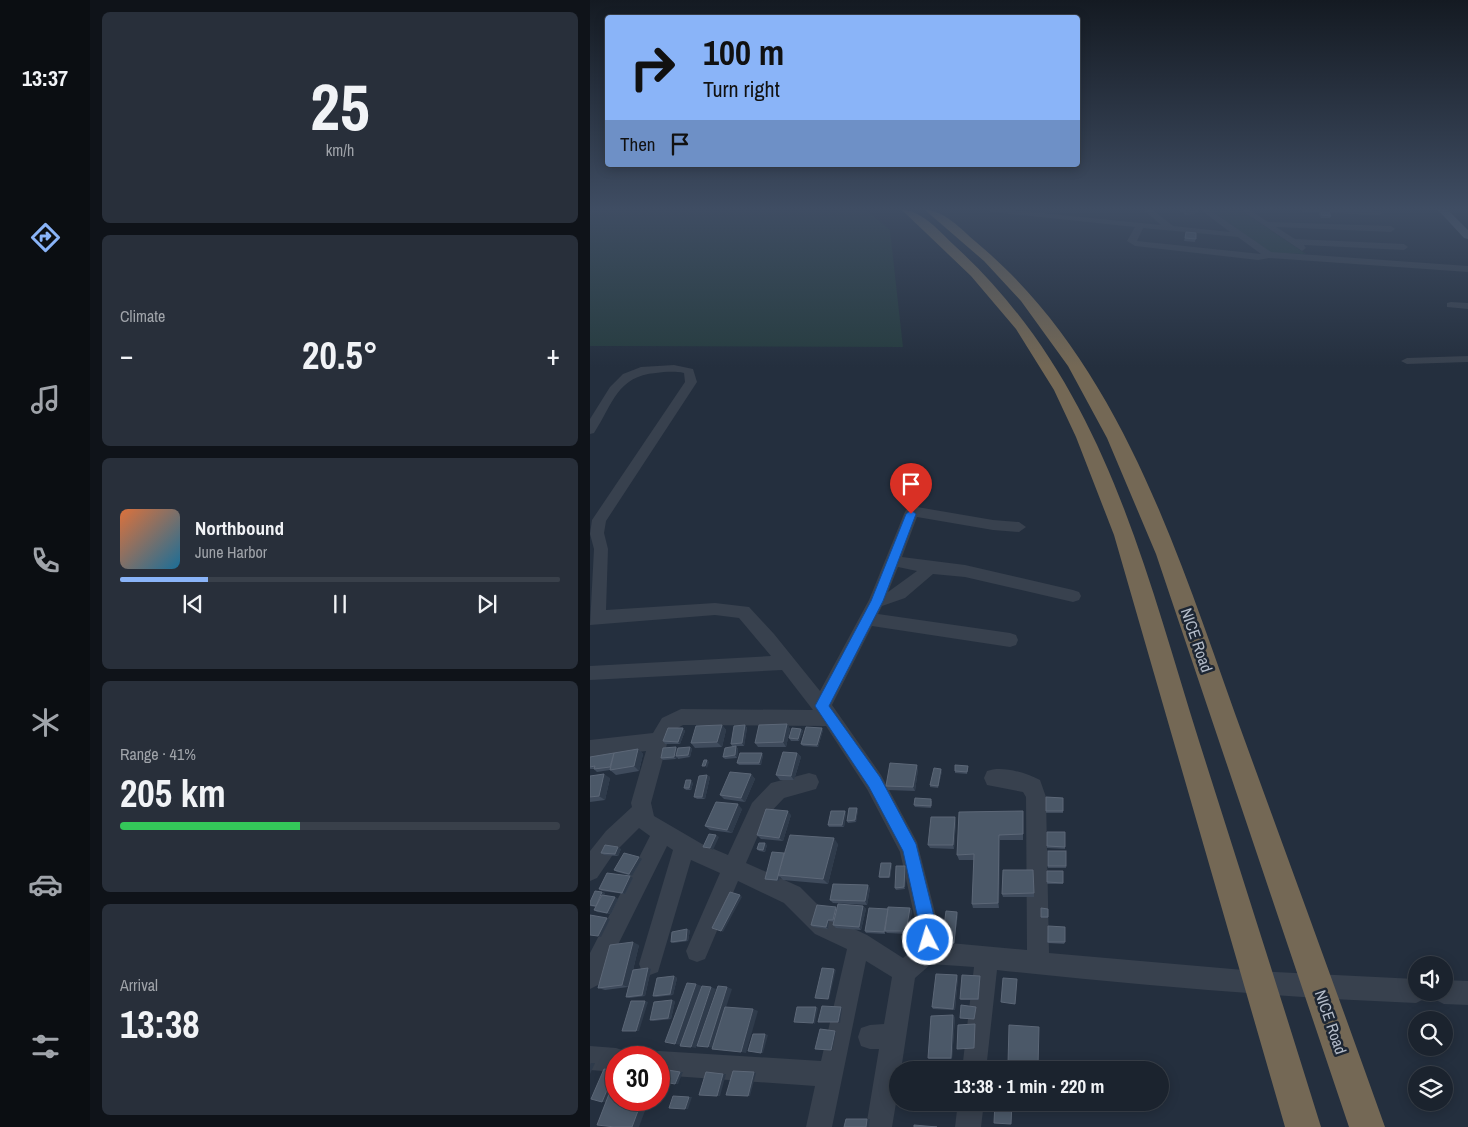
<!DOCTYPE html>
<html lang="en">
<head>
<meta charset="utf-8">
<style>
  :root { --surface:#1b232e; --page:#282f3a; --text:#f1f3f6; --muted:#a0a4aa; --line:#39404a; --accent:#8ab4f8 }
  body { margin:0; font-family:"Archivo Narrow",sans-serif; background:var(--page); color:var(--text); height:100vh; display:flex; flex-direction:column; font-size:19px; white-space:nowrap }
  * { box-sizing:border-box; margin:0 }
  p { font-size:16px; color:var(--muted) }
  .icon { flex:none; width:28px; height:28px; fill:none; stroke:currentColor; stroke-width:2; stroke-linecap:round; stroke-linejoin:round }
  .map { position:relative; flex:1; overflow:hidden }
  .details { display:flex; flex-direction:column; gap:12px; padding:12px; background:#0f1319; width:500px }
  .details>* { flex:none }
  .top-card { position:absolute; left:15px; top:15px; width:475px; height:152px; border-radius:5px; box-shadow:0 2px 12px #0003,0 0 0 1px var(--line); background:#8ab4f8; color:#111; overflow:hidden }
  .controls { position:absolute; left:818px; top:956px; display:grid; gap:10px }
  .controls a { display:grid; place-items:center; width:45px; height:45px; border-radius:50%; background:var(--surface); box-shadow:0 2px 12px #0003,0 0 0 1px var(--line); font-size:25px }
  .speed { position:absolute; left:15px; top:1046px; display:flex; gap:10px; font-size:25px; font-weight:700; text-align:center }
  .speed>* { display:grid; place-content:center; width:65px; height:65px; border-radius:50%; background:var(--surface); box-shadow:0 2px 12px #0003,0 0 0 1px var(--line); line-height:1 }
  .speed .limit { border:8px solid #d22; background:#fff; color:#111 }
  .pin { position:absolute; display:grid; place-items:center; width:42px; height:42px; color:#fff; margin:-51px -21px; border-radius:50% 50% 50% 0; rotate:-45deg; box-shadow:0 0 5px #0007 }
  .pin .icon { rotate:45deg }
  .me { position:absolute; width:55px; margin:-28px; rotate:355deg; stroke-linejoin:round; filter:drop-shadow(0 0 4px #0008) }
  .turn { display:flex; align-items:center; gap:18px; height:105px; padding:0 15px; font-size:22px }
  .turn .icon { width:65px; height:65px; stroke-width:2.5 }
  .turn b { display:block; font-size:35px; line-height:42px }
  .then { display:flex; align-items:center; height:48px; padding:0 15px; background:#0003; gap:10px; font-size:19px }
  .big { font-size:38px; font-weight:700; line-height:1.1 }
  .details .tile { flex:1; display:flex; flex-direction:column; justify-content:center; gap:8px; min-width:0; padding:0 18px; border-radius:8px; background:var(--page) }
  .details .dial { align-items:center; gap:0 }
  .dial b { font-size:65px; line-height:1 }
  .song { display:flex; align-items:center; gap:15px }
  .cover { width:60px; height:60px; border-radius:8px; background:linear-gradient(135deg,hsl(20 70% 55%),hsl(200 70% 35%)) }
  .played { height:5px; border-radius:2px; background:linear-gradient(90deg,var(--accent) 20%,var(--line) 20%) }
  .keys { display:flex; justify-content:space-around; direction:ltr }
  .heat { display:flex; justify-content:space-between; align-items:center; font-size:28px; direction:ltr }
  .charge { height:8px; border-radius:4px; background:linear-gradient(90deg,#34c759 41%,var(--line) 0) }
  .trip { position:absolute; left:299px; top:1061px; width:280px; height:50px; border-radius:25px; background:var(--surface); box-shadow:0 2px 12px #0003,0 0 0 1px var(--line); font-weight:700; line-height:50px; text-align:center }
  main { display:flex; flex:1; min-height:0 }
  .dock { display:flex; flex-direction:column; width:90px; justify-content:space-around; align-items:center; background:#0b0e12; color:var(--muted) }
  .dock .icon { width:35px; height:35px }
  .dock .current { color:var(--accent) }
  .dock b { font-size:22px; color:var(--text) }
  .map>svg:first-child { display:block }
  .green { fill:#263c3f }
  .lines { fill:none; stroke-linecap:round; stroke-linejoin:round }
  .minor { fill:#38414e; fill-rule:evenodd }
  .major { fill:#56606e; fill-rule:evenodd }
  .highway { fill:#746855; fill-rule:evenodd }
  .wall { fill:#3f4b5c }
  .shaded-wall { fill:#2f3b4b }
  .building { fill:#4b5868; stroke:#5c6777 }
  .route { fill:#1a73e8; stroke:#114b97 }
  .labels { text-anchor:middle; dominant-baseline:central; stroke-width:5; stroke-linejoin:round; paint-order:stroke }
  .street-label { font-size:16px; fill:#b4bcc9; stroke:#1d2633 }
</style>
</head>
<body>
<main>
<nav class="dock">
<b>13:37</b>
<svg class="icon current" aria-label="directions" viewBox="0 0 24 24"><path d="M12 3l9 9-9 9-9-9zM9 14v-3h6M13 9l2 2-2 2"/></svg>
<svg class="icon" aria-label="music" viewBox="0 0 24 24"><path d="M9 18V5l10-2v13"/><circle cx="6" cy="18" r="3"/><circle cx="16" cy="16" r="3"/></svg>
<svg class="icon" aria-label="phone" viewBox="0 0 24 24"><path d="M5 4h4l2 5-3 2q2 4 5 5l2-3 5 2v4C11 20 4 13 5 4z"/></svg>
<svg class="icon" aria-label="climate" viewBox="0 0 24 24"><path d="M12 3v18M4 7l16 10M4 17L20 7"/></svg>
<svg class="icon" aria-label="car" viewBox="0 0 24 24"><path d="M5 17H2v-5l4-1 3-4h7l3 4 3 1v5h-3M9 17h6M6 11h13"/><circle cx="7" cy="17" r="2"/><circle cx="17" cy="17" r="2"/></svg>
<svg class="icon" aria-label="filters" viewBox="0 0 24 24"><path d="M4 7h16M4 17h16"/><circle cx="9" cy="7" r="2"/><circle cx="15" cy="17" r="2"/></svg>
</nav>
<section class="details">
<div class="tile dial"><b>25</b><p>km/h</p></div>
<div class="tile"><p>Climate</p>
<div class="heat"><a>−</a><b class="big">20.5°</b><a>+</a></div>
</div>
<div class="tile">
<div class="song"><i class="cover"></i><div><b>Northbound</b><p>June Harbor</p></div></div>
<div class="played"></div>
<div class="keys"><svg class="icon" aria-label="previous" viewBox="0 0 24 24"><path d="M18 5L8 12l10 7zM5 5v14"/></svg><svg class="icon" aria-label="pause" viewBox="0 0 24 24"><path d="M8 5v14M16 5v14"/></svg><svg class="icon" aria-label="next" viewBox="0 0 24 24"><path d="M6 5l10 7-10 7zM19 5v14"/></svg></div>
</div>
<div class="tile"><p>Range · 41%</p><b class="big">205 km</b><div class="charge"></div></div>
<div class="tile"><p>Arrival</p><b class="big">13:38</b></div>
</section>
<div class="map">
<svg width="878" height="1127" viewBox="0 0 878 1127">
  <rect width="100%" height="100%" fill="#242f3e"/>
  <g class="green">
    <polygon points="0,210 276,210 300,230 313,347 0,346"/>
    <polygon points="621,210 650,210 716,254 681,253"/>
  </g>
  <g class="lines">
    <g class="minor">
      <path d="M 398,210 L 422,210 L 571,225 L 554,210 L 563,210 L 583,226 L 640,232 L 611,210 L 620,210 L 681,252 L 878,266 L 878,272 L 679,258 L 668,260 L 545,246 L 537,241 L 545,227 L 402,212 ZM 553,228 L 648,237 L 671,254 L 547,241 Z"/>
      <polygon points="651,210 660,210 678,222 801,226 805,229 801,232 686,227 705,239 814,244 818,247 814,250 714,245 716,248 712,251"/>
      <path d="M 710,210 C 723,209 785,207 793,213 L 789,215 L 714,212 Z"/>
      <polygon points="861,302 878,303 878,309 857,307 857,303"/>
      <polygon points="878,356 878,362 817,364 811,361 817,358"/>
      <path d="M 84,365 L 103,369 L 107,382 L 16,521 L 14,533 L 18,549 L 16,610 L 125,603 L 159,607 L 184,634 L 230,691 L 279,600 L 314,514 L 316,510 L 327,507 L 403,520 L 429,522 L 436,527 L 429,532 L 403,530 L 327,517 L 312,557 L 375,565 L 483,590 L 489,592 L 491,596 L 489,600 L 483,602 L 375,577 L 343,574 L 315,598 L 292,606 L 288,614 L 420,633 L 426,635 L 428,640 L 426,645 L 420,647 L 282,626 L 242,705 L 291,775 L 327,842 L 349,928 L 349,942 L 437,950 L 436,797 L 433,792 L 397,785 L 394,778 L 397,771 C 412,765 436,773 450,780 L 456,797 L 459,953 L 665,971 L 826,979 L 826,992 L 837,992 L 834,999 L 826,1003 C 686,997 546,985 407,970 L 396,1070 L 372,1070 L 384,967 L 341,964 L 325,978 L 311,1070 L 308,1070 L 308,1091 L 302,1127 L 276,1127 L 289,1049 L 280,1049 L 271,1046 L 268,1037 L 271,1028 L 280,1025 L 294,1024 L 302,977 L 276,961 L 242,1127 L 216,1127 L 225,1086 L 69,1075 L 69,1058 L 59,1058 L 60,1054 L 69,1051 L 231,1061 L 257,949 L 225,934 L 194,903 L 148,881 L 115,959 L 107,962 L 99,959 L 96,951 L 130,873 L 101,860 L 68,972 L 60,975 L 52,972 L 49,964 L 83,850 L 77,846 L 8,985 L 0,989 L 0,953 L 60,836 L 49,828 L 24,853 L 7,878 L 0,881 L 0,851 L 16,831 L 42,807 L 41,803 L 56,751 L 0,758 L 0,740 L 63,733 L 72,718 L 91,709 L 223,710 L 192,670 L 0,680 L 0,666 L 181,656 L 149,618 L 125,615 L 0,625 L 4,549 L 0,534 L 2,520 L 95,382 L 94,373 C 84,371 75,372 66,373 C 27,376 23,404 4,433 L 0,434 L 0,419 L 20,387 L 33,374 L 51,367 ZM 308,567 L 327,571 L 298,592 ZM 93,725 L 236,726 L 277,789 L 310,852 L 327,928 L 326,947 L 313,958 L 277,935 L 241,918 L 210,887 L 156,863 L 176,817 L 194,798 L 226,789 L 229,782 L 226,775 L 219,773 L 181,783 L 162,803 L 138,855 L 112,844 L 64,816 L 61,803 L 77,744 L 84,730 Z"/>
      <polygon points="854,980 878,981 878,1005 854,1004 846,1000 843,992 854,992"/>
      <polygon points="0,1046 26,1048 35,1051 37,1058 26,1058 26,1072 0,1070"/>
      <polygon points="368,1102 394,1102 391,1127 365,1127"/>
    </g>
    <polygon class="major" points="848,210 858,210 878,230 878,239 874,238"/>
    <g class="highway">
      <path d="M 312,210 C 332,210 350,232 365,246 C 512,381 552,559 609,741 C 650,870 691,998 731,1127 L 695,1127 L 524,535 L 486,437 L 464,390 L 426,329 L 381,276 Z"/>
      <path d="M 335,210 C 354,210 371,229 386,242 C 535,366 591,566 655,741 C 702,870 749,998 795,1127 L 759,1127 L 566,554 L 517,438 L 478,366 L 431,301 L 394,261 Z"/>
    </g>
  </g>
  <g class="wall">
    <polygon points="589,210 608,210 607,213 596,215"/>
    <polygon points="730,211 741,216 740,218 731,218 729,214"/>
    <polygon points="596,232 606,233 605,242 594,241"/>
    <polygon points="197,724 200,729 196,747 168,747 165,743"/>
    <polygon points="132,725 136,730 132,747 105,748 101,743"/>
    <polygon points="155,725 157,728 154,746 142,746 141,744"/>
    <polygon points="93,728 95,731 90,744 75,744 73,741"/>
    <polygon points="211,729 213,731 209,741 201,741 199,738"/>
    <polygon points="233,730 228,747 213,746 211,744"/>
    <polygon points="146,746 148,749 147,758 135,759 133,757"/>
    <polygon points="100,747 102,749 100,757 88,759 87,757 86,759 73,760 71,758 88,749"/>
    <polygon points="48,749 53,754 49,771 26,775 20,770 7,772 4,769 0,769 0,767"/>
    <polygon points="207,753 211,757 204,780 190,780 186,775"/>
    <polygon points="173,755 171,765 149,765 147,763"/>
    <polygon points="378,768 377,774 365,773 365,771"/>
    <polygon points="328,769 325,791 298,790 296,786"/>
    <polygon points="352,771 348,788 340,787 340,785"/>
    <polygon points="161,774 165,779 155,802 134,799 130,795"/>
    <polygon points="117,775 120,777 115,799 107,799 104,797"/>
    <polygon points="0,776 20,778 15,800 0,802"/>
    <polygon points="103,783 101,790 96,790 94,788"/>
    <polygon points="456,797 473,798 473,813 456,813"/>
    <polygon points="342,801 341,808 325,807 324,805"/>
    <polygon points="267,808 268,810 266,822 258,823 257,821"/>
    <polygon points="152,809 142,833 120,830 115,826"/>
    <polygon points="255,811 256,813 254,827 239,827 238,825"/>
    <polygon points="433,811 433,840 410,840 409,908 383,908 382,904 384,860 369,860 367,855"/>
    <polygon points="201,815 193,841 171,839 167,835"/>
    <polygon points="366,821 364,849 340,848 338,845"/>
    <polygon points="457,832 475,847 475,849 457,848"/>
    <polygon points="248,844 238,884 193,880 190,877 189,881 177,880 175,879"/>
    <polygon points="177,845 175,852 169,851 167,849"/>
    <polygon points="31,849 28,856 14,855 11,853"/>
    <polygon points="458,851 476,866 476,868 458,868"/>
    <polygon points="52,859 42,876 27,872 24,870"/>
    <polygon points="302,864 300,878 290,878 289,877"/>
    <polygon points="316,867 315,889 306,890 305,888"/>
    <polygon points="457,871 473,883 473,884 457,884"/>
    <polygon points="43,878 35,894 12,891 9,889"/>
    <polygon points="280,888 277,905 243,903 240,900"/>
    <polygon points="12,892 15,893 14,895 28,899 21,914 7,912 4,910 6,907 0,906 0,902"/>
    <polygon points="444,893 444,897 413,897 412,894"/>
    <polygon points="273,906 276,909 271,930 246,928 243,925 243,922 239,921 238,929 223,927 221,925 247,908"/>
    <polygon points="320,908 322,911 318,934 297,933 295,931 295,934 276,933 275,931 298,909"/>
    <polygon points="451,908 458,909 458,918 451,918"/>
    <polygon points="368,913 364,944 352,943 352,942"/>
    <polygon points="458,926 475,942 474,944 457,943"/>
    <polygon points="100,930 98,941 83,943 81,942"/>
    <polygon points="49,945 43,970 61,969 55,996 39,998 36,997 38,987 15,990 8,988"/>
    <polygon points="84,976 87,978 83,995 66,997 63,996"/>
    <polygon points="368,977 365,1010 343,1009 342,1007"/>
    <polygon points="390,977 389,1000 371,1000 370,999"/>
    <polygon points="85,1001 81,1019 63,1021 60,1020"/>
    <polygon points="365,1017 362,1059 339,1059 338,1058"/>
    <polygon points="449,1027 447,1066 418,1065 418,1064"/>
  </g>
  <g class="shaded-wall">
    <polygon points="596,210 608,210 607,213 596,215"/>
    <polygon points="197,724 200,729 196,747 193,742"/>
    <polygon points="132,725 136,730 132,747 127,742"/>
    <polygon points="155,725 157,728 154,746 152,743"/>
    <polygon points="93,728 95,731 90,744 88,742"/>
    <polygon points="232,728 233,730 228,747 227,745"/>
    <polygon points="211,729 213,731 209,741 208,739"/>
    <polygon points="146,746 148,749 147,758 145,755"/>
    <polygon points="86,747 89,750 86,756 87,757 86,759 84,757"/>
    <polygon points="100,747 102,749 100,757 98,755"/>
    <polygon points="48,749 53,754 49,771 44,766"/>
    <polygon points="172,753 173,755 171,765 169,763"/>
    <polygon points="207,753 211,757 204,780 201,776"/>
    <polygon points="117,760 119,762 117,768 115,766"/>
    <polygon points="327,765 328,769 325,791 323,787"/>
    <polygon points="351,769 352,771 348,788 348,786"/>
    <polygon points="14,774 20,778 15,800 9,796"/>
    <polygon points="161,774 165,779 155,802 151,798"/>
    <polygon points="117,775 120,777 115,799 112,797"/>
    <polygon points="101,780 103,783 101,790 99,788"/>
    <polygon points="148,804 152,809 142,833 137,830"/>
    <polygon points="267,808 268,810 266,822 265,820"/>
    <polygon points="198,811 201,815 193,841 189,838"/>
    <polygon points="255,811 256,813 254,827 252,825"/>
    <polygon points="365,817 366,821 364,849 363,845"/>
    <polygon points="126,835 129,837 123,850 120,848"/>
    <polygon points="409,835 410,840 409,908 408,903"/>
    <polygon points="244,838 248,844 238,884 233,879"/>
    <polygon points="175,843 177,845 175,852 173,850"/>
    <polygon points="28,847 31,849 28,856 25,854"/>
    <polygon points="49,857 52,859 42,876 39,874"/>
    <polygon points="301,863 302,864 300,878 299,877"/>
    <polygon points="315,866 316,867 315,889 314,887"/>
    <polygon points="40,876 43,878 35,894 32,893"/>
    <polygon points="188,876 190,877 189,881 187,880"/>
    <polygon points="278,885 280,888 277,905 275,901"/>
    <polygon points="12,892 15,893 9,907 6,906"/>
    <polygon points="150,895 152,897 133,932 131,931"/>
    <polygon points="25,897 28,899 21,914 17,913"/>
    <polygon points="273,906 276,909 271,930 269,927"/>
    <polygon points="320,908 322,911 318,934 316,931"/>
    <polygon points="367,912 368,913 364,944 364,943"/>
    <polygon points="17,918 20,919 11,937 8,936"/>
    <polygon points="238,920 239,921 238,929 236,927"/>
    <polygon points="97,929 100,930 98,941 96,940"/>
    <polygon points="43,942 49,945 39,987 32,985"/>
    <polygon points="58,968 61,969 55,996 52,995"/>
    <polygon points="244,969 246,970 239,1000 238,999"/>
    <polygon points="367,975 368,977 365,1010 363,1009"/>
    <polygon points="84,976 87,978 83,995 80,994"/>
    <polygon points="106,984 112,986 91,1045 85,1044"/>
    <polygon points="121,987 126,989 106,1048 101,1047"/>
    <polygon points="137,987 142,989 123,1048 118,1047"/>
    <polygon points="82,1000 85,1001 81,1019 78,1018"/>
    <polygon points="55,1001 58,1002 49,1031 46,1031"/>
    <polygon points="226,1007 228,1008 225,1024 223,1023"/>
    <polygon points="251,1007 252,1008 250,1023 248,1022"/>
    <polygon points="163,1009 168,1011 156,1053 151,1052"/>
    <polygon points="363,1015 365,1017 362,1059 361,1058"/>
    <polygon points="245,1031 246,1032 242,1051 241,1050"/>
    <polygon points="175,1034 178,1035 173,1053 171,1053"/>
    <polygon points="1,1063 5,1063 0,1074 0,1065"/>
    <polygon points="25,1071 26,1071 26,1076 16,1102 12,1102"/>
    <polygon points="90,1072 93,1072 88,1084 85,1084"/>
    <polygon points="164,1072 166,1073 160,1096 158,1096"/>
    <polygon points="133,1074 136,1074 130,1096 127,1096"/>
    <polygon points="99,1097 102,1097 98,1109 95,1109"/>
    <polygon points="52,1100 59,1100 49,1127 42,1127"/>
    <polygon points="277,1119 280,1119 279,1127 276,1127"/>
  </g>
  <g class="building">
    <polygon points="730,211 739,212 741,216 732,215"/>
    <polygon points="596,232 606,233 606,239 595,238"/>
    <polygon points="197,724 193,742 165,743 169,725"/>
    <polygon points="132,725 127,742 101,743 106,726"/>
    <polygon points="155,725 152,743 141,744 144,726"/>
    <polygon points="216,727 232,728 227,745 211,744"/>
    <polygon points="78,728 93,728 88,742 73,741"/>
    <polygon points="202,728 211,729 208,739 199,738"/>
    <polygon points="146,746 145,755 133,757 135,748"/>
    <polygon points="86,747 84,757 71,758 73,748"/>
    <polygon points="100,747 98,755 86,756 88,748"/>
    <polygon points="48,749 44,766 20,770 24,753"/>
    <polygon points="193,752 207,753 201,776 186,775"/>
    <polygon points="24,753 20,767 4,769 5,766 0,767 0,757"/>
    <polygon points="150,753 172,753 169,763 147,763"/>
    <polygon points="114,760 117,760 115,766 112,766"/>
    <polygon points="300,763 327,765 323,787 296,786"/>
    <polygon points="365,765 378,766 377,772 365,771"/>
    <polygon points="344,768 351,769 348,786 340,785"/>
    <polygon points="140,772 161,774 151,798 130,795"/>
    <polygon points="14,774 9,796 0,797 0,776"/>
    <polygon points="117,775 112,797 104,797 109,776"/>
    <polygon points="96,780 101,780 99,788 94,788"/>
    <polygon points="456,797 473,798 473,811 456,811"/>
    <polygon points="325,798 341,799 341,806 324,805"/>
    <polygon points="126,802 148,804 137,830 115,826"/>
    <polygon points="259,808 267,808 265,820 257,821"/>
    <polygon points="176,809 198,811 189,838 167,835"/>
    <polygon points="241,811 255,811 252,825 238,825"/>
    <polygon points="433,811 433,834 409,835 408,903 382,904 384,854 367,855 369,812"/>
    <polygon points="341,817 365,817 363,845 338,845"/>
    <polygon points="457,832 475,832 475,847 457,846"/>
    <polygon points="119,834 126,835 120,848 113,847"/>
    <polygon points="200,835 244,838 233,879 188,875"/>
    <polygon points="169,843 175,843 173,850 167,849"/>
    <polygon points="15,845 28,847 25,854 11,853"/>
    <rect x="458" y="851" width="18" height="15"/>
    <polygon points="182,852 194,853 187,880 175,879"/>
    <polygon points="34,853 49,857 39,874 24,870"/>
    <polygon points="291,863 301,863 299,877 289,877"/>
    <polygon points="306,866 315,866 314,887 305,888"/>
    <polygon points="413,870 443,870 444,893 412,894"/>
    <polygon points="457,871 473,871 473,883 457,882"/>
    <polygon points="17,873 40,876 32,893 9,889"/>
    <polygon points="243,884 278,885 275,901 240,900"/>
    <polygon points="5,891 12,892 6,906 0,905 0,902"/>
    <polygon points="140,892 150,895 131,931 122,928"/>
    <polygon points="12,895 25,897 17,913 4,910"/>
    <polygon points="248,904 273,906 269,927 243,925"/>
    <polygon points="227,905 246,907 243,920 238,920 236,927 221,925"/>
    <polygon points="298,907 320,908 316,931 295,931"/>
    <polygon points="279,908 298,909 294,932 275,931"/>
    <polygon points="451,908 458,909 458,917 451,917"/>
    <polygon points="356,911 367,912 364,943 352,942"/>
    <polygon points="0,915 17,918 8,936 0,935"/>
    <polygon points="458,926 475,927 475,942 458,942"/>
    <polygon points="97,929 96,940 81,942 82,932"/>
    <polygon points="43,942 32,985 8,988 20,945"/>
    <polygon points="58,968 52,995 36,997 43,970"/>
    <polygon points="232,968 244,969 238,999 225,998"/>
    <polygon points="346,974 367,975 363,1009 342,1007"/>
    <polygon points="372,975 390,976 388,999 370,999"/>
    <polygon points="84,976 80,994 63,996 67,978"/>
    <polygon points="413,978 427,979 425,1004 411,1002"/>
    <polygon points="97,983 106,984 85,1044 75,1042"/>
    <polygon points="112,986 121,987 101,1047 90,1046"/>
    <polygon points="128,986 137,987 118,1047 107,1046"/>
    <polygon points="82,1000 78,1018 60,1020 64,1002"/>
    <polygon points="41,1001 55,1001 46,1031 32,1031"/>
    <polygon points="371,1005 386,1007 384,1019 370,1018"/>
    <polygon points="232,1006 251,1007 248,1022 228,1022"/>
    <polygon points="135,1007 163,1009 151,1052 122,1049"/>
    <polygon points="207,1007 226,1007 223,1023 204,1022"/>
    <polygon points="363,1015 361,1058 338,1058 341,1016"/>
    <polygon points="385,1024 384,1048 367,1049 368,1025"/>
    <polygon points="419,1025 449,1027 448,1066 418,1064"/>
    <polygon points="230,1029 245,1031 241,1050 225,1049"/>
    <polygon points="163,1034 175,1034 171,1053 158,1051"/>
    <polygon points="14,1069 25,1071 12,1102 1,1099"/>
    <polygon points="72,1069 90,1072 85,1084 69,1081 69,1077"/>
    <polygon points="143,1071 164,1072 158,1096 136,1095"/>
    <polygon points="116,1072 133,1074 127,1096 109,1095"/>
    <polygon points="26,1076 26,1100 52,1100 42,1127 25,1127 7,1125"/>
    <polygon points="83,1096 99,1097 95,1109 79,1108"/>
    <polygon points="405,1102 422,1102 421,1124 404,1123"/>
    <polygon points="256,1119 277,1119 276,1127 254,1127"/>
    <polygon points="324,1125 347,1127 324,1127"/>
  </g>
  <linearGradient id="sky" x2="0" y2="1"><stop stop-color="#141a22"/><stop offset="0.57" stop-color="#3f4d63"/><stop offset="1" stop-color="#3f4d63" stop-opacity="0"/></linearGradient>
  <rect width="878" height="367" fill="url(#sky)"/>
  <polygon class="route" points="321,510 326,514 293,601 239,706 290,777 326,844 347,928 344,946 338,949 332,946 330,940 330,928 313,851 279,787 225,706 281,601 316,514"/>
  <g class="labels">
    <g class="street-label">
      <text transform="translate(607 640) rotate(71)">NICE Road</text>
      <text transform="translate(741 1022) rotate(71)">NICE Road</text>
    </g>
  </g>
</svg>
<div class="controls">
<a><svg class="icon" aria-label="sound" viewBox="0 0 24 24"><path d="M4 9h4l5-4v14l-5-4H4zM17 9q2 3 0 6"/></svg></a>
<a><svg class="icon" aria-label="search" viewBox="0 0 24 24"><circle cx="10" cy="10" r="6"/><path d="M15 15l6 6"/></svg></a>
<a><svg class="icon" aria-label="layers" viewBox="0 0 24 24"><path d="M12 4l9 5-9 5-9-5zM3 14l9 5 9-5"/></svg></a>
</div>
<div class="speed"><div class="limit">30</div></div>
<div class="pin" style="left:321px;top:514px;background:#d93025"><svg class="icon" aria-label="arrive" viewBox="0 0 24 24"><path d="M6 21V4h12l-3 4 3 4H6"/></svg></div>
<svg class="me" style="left:338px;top:940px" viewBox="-20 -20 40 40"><circle r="17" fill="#1a73e8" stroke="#fff" stroke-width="3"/><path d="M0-11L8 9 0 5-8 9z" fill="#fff"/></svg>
<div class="trip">13:38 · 1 min · 220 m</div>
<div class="top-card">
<div class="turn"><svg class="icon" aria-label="right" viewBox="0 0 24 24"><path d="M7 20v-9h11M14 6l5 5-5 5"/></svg><div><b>100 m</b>Turn right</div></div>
<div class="then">Then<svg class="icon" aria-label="arrive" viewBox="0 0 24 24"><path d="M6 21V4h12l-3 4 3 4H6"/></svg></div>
</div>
</div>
</main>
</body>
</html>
